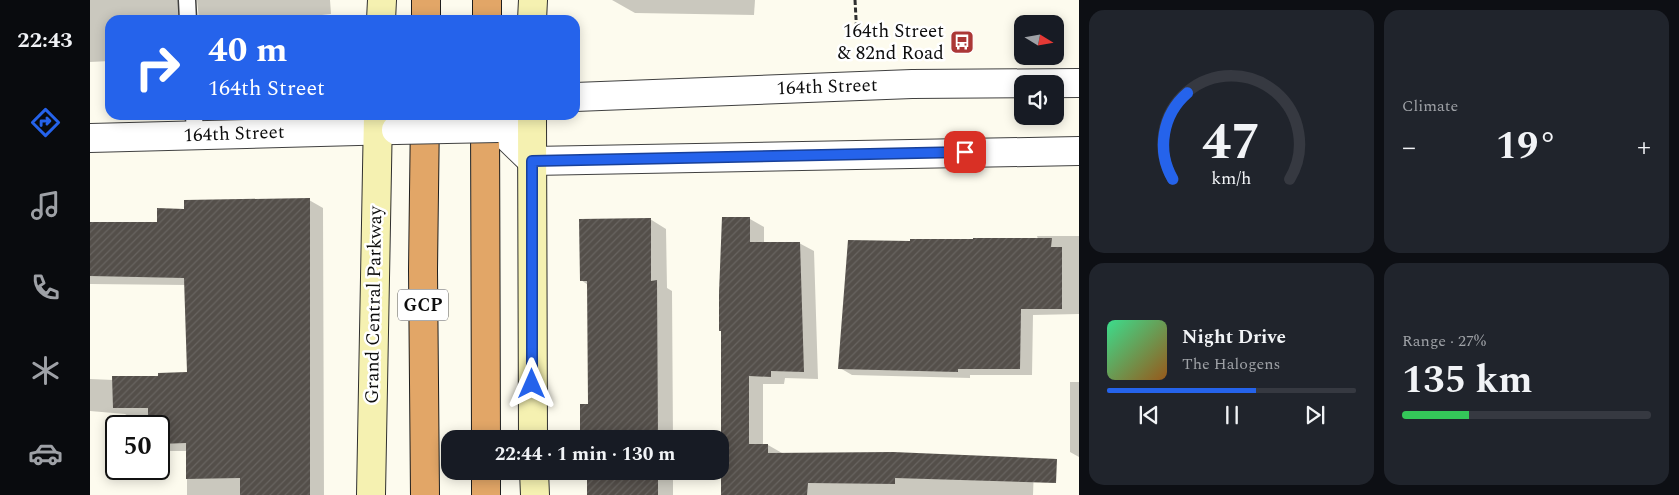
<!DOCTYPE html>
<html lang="en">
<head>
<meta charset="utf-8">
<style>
  :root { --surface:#171b24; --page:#20242c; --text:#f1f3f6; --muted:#9ea1a6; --line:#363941; --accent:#2563eb }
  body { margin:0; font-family:Spectral,serif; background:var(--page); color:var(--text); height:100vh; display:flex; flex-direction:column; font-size:19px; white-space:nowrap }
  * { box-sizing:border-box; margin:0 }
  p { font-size:16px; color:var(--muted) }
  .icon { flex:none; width:28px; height:28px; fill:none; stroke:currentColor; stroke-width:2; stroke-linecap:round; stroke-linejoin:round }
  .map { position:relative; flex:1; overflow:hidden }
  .sheet { display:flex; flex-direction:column; gap:10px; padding:10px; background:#0d0f14; width:600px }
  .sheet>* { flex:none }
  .guide { position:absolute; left:15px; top:15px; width:475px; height:105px; border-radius:15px; box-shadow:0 2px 12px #0003; background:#2563eb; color:#fff; overflow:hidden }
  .needle { width:32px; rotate:101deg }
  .controls { position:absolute; left:924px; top:15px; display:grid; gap:10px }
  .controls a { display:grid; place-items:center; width:50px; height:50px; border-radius:10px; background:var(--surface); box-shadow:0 2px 12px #0003; font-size:25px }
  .speed { position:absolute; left:15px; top:415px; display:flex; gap:10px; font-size:25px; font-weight:700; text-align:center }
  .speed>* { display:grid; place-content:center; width:65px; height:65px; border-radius:50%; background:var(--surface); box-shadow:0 2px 12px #0003; line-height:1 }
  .speed .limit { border:2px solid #111; border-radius:8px; background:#fff; color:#111 }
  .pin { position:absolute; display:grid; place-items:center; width:42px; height:42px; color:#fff; margin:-21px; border-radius:10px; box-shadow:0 2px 8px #0006 }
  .me { position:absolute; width:55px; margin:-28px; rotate:0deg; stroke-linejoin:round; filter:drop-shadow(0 0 4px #0008) }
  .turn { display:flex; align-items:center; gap:18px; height:105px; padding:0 20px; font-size:22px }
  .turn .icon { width:65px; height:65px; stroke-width:2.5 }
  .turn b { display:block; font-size:35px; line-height:42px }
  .big { font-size:38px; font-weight:700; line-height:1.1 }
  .sheet .widget { flex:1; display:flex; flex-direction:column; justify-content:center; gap:8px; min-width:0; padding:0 18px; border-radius:15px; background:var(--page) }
  .sheet .dial { align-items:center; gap:0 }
  .dial svg { height:130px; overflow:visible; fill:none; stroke:var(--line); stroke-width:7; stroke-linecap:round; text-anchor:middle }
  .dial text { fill:var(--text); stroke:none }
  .song { display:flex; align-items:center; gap:15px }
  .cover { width:60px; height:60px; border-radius:8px; background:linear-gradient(135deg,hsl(150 70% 55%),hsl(30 70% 35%)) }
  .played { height:5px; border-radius:2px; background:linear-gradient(90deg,var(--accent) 60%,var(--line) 60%) }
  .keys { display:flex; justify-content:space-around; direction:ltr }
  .heat { display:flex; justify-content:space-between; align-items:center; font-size:28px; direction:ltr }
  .charge { height:8px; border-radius:4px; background:linear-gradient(90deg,#34c759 27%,var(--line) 0) }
  .sheet .tiles { flex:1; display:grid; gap:10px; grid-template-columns:repeat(2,1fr) }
  .trip { position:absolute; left:351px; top:430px; width:288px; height:50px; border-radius:15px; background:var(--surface); box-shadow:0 2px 12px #0003; font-weight:700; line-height:50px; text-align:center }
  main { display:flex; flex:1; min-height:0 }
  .dock { display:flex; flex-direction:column; width:90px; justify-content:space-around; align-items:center; background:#090b0e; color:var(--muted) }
  .dock .icon { width:35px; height:35px }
  .dock .active { color:var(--accent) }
  .dock b { font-size:22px; color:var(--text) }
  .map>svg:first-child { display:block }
  .shadow { fill:#0003 }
  .building { fill:url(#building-hatch) }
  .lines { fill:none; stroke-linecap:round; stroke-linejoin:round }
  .service-casing { stroke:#404040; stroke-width:19 }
  .tertiary-casing { stroke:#404040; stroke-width:30 }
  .secondary-casing { stroke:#2f2f2f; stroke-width:30 }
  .motorway-casing { stroke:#1e1e1e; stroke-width:30 }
  .path { stroke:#2f2f2f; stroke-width:3; stroke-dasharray:5 2.5; stroke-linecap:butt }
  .service { stroke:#fff; stroke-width:16 }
  .tertiary { stroke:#fff; stroke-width:28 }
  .secondary { stroke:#f5f1b1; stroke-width:28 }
  .motorway { stroke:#e2a667; stroke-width:28 }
  .tertiary-bridge-casing { stroke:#404040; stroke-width:30; stroke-linecap:butt }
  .tertiary-bridge { stroke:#fff; stroke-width:28 }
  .route-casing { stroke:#184099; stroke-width:12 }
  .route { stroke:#2563eb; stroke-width:9 }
  .labels { text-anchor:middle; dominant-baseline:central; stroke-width:5; stroke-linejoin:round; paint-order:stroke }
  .shield { fill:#fff; stroke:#565656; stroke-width:1 }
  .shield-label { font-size:18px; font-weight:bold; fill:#0d0d0d }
  .poi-label { font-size:19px; fill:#0d0d0d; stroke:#fff; text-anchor:end }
  .street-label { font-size:19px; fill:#0d0d0d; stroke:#fff }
</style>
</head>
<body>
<main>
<nav class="dock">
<b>22:43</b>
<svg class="icon active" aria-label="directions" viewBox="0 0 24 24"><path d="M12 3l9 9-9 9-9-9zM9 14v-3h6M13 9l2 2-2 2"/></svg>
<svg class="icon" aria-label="music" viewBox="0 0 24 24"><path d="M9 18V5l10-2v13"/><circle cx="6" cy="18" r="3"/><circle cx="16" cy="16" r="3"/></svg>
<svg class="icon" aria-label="phone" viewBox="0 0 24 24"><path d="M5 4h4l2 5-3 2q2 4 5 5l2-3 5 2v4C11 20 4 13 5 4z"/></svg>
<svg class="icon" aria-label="climate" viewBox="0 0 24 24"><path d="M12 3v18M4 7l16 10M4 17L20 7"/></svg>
<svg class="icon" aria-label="car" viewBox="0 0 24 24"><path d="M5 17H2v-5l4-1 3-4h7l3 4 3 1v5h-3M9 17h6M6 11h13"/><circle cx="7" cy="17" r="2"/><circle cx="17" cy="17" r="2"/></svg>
</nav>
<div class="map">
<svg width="989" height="495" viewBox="0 0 989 495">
  <defs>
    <pattern id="building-hatch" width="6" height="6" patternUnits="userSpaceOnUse" patternTransform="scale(1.25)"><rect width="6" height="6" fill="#544f4a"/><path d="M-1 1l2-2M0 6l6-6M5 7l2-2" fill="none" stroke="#686460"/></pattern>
  </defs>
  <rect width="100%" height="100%" fill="#fdfbee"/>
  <g class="shadow">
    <polygon points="0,0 105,0 102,3 102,20 20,20 20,61 0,62"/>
    <polygon points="107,0 240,0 241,14 232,15 233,20 109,20"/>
    <polygon points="522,0 665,0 664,15 545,13"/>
    <polygon points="219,200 233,208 234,495 97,495 97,451 74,451 69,448 69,426 60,426 60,415 38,416 35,414 0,411 0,379 24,380 98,373 96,285 0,284 0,223 68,223 95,210"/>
    <polygon points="560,219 576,229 577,288 582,291 583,439 498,439 491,435 500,405 498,285 491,280"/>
    <polygon points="633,219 660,219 674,227 674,243 709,243 724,251 728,379 695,378 694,384 673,384 673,445 678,445 692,453 944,467 943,495 632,495"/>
    <polygon points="947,236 989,236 989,314 943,315 942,375 880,375 880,378 762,375 750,368 821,243 948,239"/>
    <polygon points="980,382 989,382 989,457 980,452"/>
    <rect x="499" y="471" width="84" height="24"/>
  </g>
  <g class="building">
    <polygon points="220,198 220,495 150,495 150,478 96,479 96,443 69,444 69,426 58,426 58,408 23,408 22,376 68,376 68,373 97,372 94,278 0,276 0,222 67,222 67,208 94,209 94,200"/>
    <polygon points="632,217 660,217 660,242 710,242 714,372 681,371 681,377 659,376 659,444 678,444 678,453 803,452 967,459 966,483 805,478 805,484 718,483 717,495 631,495 631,331 629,331 629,293"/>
    <polygon points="561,218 561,281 567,280 568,439 497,439 497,435 490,435 490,404 498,404 497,281 490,281 489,219"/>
    <polygon points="883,238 962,238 961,247 972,247 972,309 931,309 930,369 868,369 868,372 748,369 758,240 820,241 820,239 883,239"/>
    <rect x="497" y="471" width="71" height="24"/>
  </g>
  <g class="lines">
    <g class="service-casing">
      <g id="service">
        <polyline points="97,0 98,20"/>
        <polyline points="104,115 105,135"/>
      </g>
    </g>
    <g class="tertiary-casing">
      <g id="tertiary">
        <polyline points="485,97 822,84 989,83"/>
        <polyline points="424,115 408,128 442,161 989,151"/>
        <polyline points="0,138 306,130"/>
      </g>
    </g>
    <g class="secondary-casing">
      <g id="secondary">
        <polyline points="291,20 292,0"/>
        <polyline points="442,20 443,0"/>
        <polyline points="442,115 443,439"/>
        <polyline points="444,471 445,495"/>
        <polyline points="281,495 288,115"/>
      </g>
    </g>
    <g class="motorway-casing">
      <g id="motorway">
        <polyline points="336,20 336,0"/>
        <polyline points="397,20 397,0"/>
        <polyline points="335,115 333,270 335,495"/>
        <polyline points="395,115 396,439"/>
        <polyline points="396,471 396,495"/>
      </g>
    </g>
    <polyline class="path" points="765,0 767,37"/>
    <use href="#service" class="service"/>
    <use href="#tertiary" class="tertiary"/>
    <use href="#secondary" class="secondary"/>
    <use href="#motorway" class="motorway"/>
    <g class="tertiary-bridge-casing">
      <polyline id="tertiary-bridge" points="306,130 408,128"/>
    </g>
    <use href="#tertiary-bridge" class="tertiary-bridge"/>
  </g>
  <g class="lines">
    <g class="route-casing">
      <polyline id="route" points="442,384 442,161 875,152"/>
    </g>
    <use href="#route" class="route"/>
  </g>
  <defs>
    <g id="bus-square" transform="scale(1.25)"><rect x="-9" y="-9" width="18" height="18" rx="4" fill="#ab3736" stroke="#fff"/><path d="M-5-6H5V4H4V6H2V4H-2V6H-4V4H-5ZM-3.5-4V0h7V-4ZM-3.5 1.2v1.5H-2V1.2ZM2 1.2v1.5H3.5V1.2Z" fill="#fff"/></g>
  </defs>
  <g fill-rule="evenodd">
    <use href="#bus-square" x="872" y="42"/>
  </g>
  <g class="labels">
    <rect class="shield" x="308" y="289.5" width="50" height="31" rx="4"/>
    <g class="shield-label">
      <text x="333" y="305">GCP</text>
    </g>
    <g class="poi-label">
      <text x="854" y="31">164th Street<tspan x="854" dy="22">&amp; 82nd Road</tspan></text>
    </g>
    <g class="street-label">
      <text transform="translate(737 87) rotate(-2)">164th Street</text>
      <text transform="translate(144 134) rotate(-2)">164th Street</text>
      <text transform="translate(284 305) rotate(-89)">Grand Central Parkway</text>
    </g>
  </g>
</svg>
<div class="controls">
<a><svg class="needle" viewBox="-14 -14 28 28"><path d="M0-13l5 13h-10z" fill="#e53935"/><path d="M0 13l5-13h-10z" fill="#9ea1a6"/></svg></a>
<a><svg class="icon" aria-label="sound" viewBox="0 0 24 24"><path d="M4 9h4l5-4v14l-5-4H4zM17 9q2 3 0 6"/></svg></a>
</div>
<div class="speed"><div class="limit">50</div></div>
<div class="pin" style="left:875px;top:152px;background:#d93025"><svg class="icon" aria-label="arrive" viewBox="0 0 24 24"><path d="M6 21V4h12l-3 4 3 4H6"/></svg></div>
<svg class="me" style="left:442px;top:384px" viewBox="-20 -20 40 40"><path d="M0-17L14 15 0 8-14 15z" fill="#2563eb" stroke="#fff" stroke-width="4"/></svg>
<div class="trip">22:44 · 1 min · 130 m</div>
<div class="guide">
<div class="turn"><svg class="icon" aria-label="right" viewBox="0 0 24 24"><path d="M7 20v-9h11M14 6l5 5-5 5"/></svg><div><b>40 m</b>164th Street</div></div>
</div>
</div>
<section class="sheet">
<div class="tiles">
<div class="widget dial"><svg viewBox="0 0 100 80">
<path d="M14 69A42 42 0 1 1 86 69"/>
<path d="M14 69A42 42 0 0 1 23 16" stroke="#2563eb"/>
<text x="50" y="56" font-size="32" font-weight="700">47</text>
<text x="50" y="72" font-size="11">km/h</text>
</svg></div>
<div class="widget"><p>Climate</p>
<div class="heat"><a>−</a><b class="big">19°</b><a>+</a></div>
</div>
<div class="widget">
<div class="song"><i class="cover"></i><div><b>Night Drive</b><p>The Halogens</p></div></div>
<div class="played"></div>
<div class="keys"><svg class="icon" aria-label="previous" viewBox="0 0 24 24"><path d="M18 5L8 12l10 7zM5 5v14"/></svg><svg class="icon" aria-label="pause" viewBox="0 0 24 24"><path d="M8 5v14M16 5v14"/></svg><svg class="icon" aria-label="next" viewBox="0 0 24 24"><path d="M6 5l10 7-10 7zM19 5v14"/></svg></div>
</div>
<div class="widget"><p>Range · 27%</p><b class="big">135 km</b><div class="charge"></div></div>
</div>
</section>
</main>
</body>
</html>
